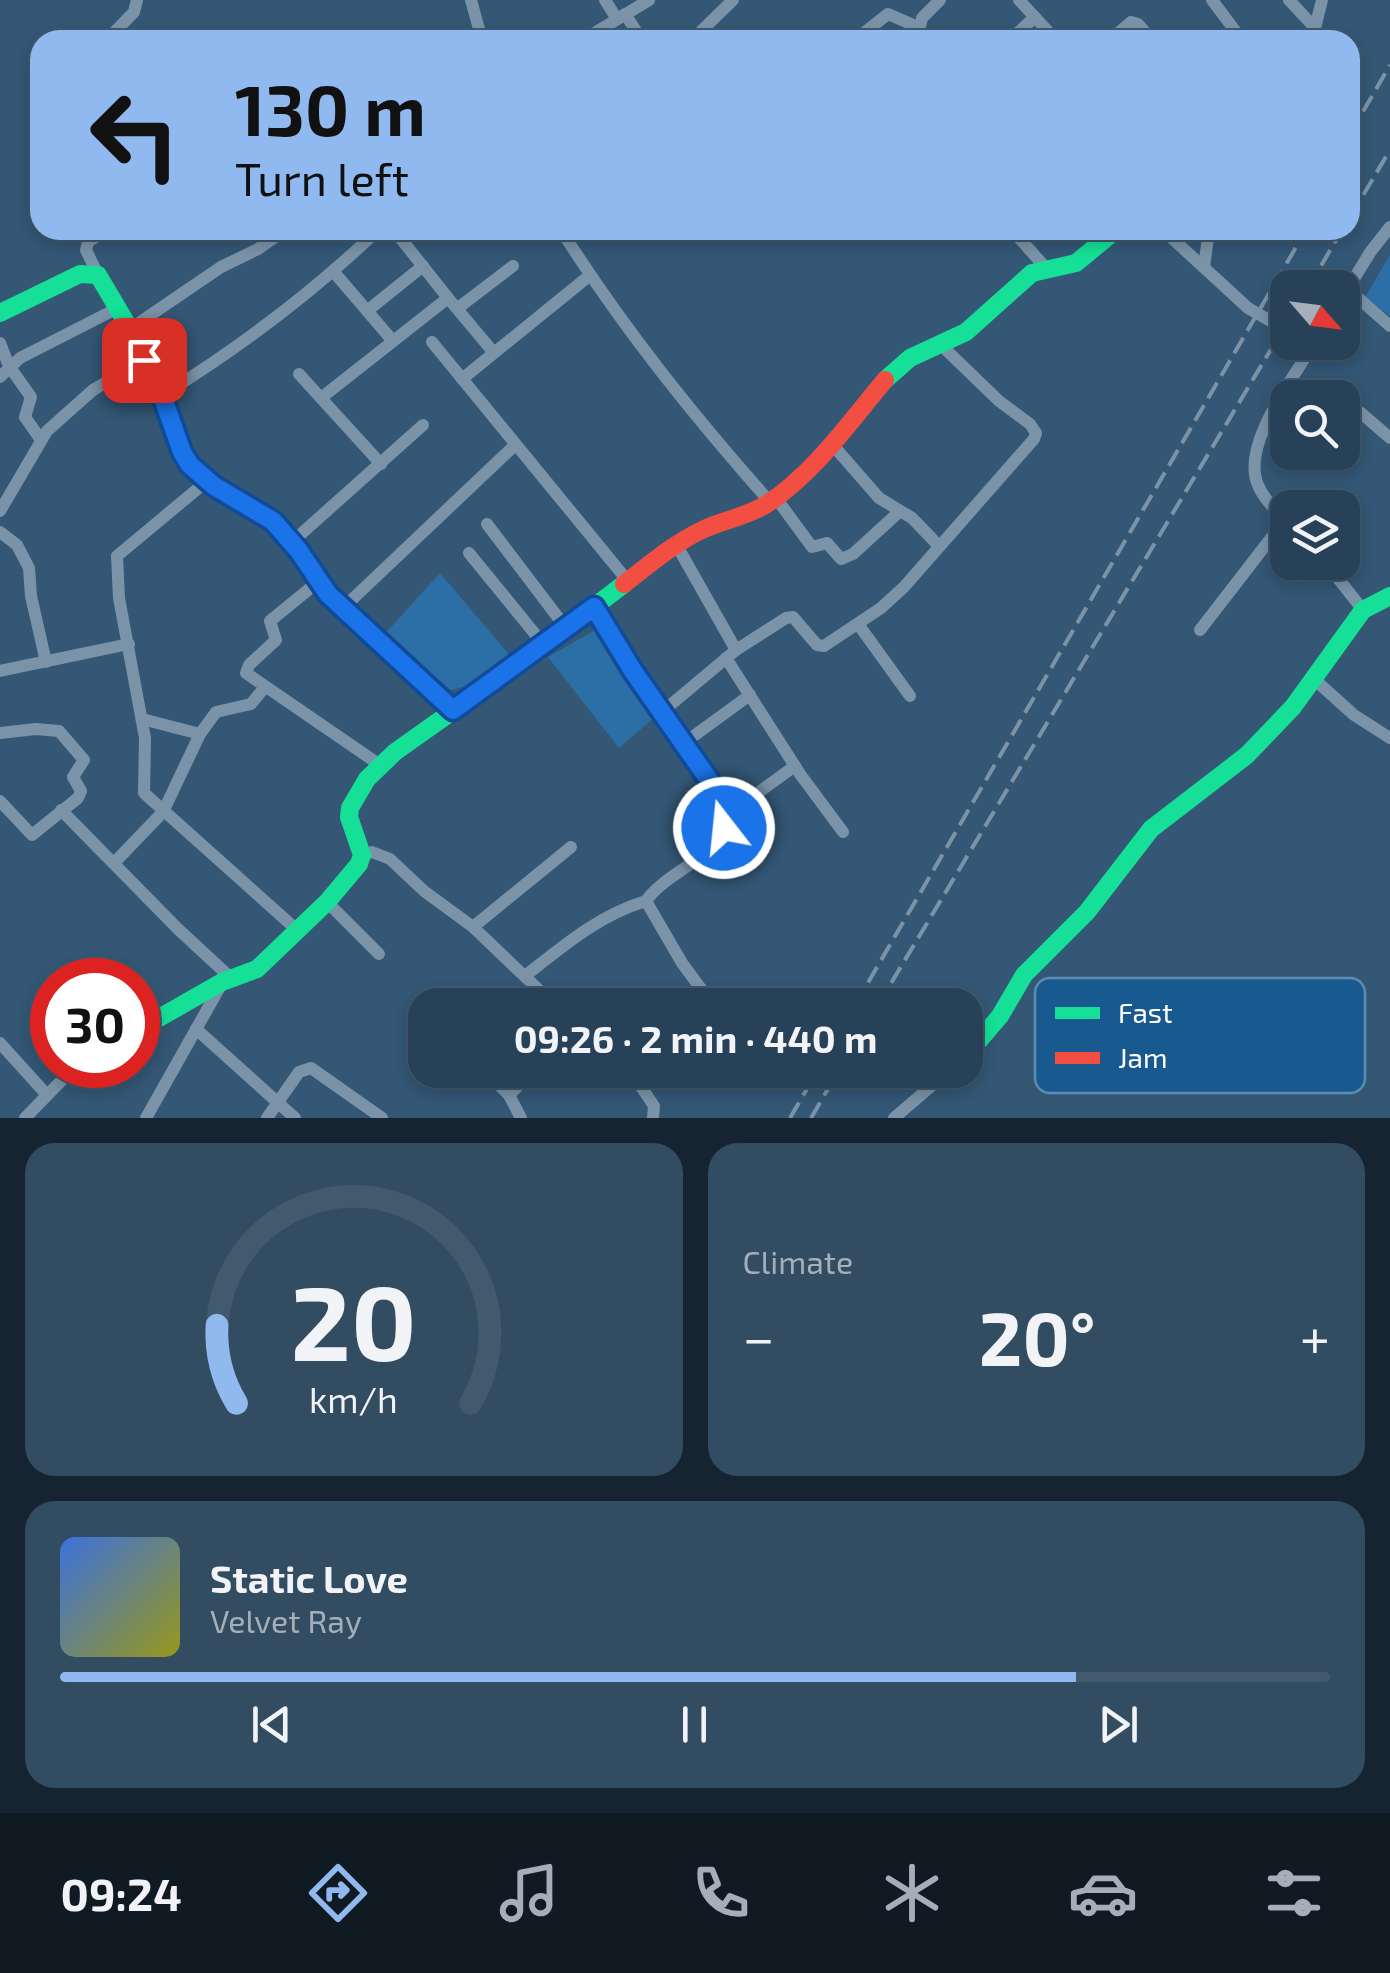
<!DOCTYPE html>
<html lang="en">
<head>
<meta charset="utf-8">
<style>
  :root { --surface:#264158; --page:#324c61; --text:#f1f3f6; --muted:#a4afba; --line:#425a6e; --accent:#90b9f0 }
  body { margin:0; font-family:"Exo 2",sans-serif; background:var(--page); color:var(--text); height:100vh; display:flex; flex-direction:column; font-size:38px; white-space:nowrap }
  * { box-sizing:border-box; margin:0 }
  p { font-size:32px; color:var(--muted) }
  .icon { flex:none; width:55px; height:55px; fill:none; stroke:currentColor; stroke-width:2; stroke-linecap:round; stroke-linejoin:round }
  .map { position:relative; height:1118px; overflow:hidden }
  .side { display:flex; flex-direction:column; gap:25px; padding:25px; background:#152430; flex:1 }
  .side>* { flex:none }
  .banner { position:absolute; left:30px; top:30px; width:1330px; height:210px; border-radius:30px; box-shadow:0 5px 15px #0003,0 0 0 2px var(--line); background:#90b9f0; color:#111; overflow:hidden }
  .needle { width:65px; rotate:118deg }
  .tools { position:absolute; left:1270px; top:270px; display:grid; gap:20px }
  .tools a { display:grid; place-items:center; width:90px; height:90px; border-radius:20px; background:var(--surface); box-shadow:0 5px 15px #0003,0 0 0 2px var(--line); font-size:50px }
  .speed { position:absolute; left:30px; top:958px; display:flex; gap:20px; font-size:50px; font-weight:700; text-align:center }
  .speed>* { display:grid; place-content:center; width:130px; height:130px; border-radius:50%; background:var(--surface); box-shadow:0 5px 15px #0003,0 0 0 2px var(--line); line-height:1 }
  .speed .limit { border:15px solid #d22; background:#fff; color:#111 }
  .pin { position:absolute; display:grid; place-items:center; width:85px; height:85px; color:#fff; margin:-42px; border-radius:20px; box-shadow:0 5px 15px #0006 }
  .me { position:absolute; width:110px; margin:-55px; rotate:344deg; stroke-linejoin:round; filter:drop-shadow(0 0 8px #0008) }
  .turn { display:flex; align-items:center; gap:35px; height:210px; padding:0 40px; font-size:45px }
  .turn .icon { width:130px; height:130px; stroke-width:2.5 }
  .turn b { display:block; font-size:70px; line-height:85px }
  .big { font-size:75px; font-weight:700; line-height:1.1 }
  .side .card { flex:1; display:flex; flex-direction:column; justify-content:center; gap:15px; min-width:0; padding:0 35px; border-radius:30px; background:var(--page) }
  .side .dial { align-items:center; gap:0 }
  .dial svg { height:260px; overflow:visible; fill:none; stroke:var(--line); stroke-width:7; stroke-linecap:round; text-anchor:middle }
  .dial text { fill:var(--text); stroke:none }
  .song { display:flex; align-items:center; gap:30px }
  .cover { width:120px; height:120px; border-radius:15px; background:linear-gradient(135deg,hsl(220 70% 55%),hsl(60 70% 35%)) }
  .played { height:10px; border-radius:5px; background:linear-gradient(90deg,var(--accent) 80%,var(--line) 80%) }
  .keys { display:flex; justify-content:space-around; direction:ltr }
  .heat { display:flex; justify-content:space-between; align-items:center; font-size:55px; direction:ltr }
  .side .tiles { flex:1; display:grid; gap:25px; grid-template-columns:1fr 1fr }
  .card:last-child { grid-column:span 2 }
  .trip { position:absolute; left:408px; top:988px; width:575px; height:100px; border-radius:30px; background:var(--surface); box-shadow:0 5px 15px #0003,0 0 0 2px var(--line); font-weight:700; line-height:100px; text-align:center }
  .tab-bar { display:flex; height:160px; justify-content:space-around; align-items:center; background:#0f1a23; color:var(--muted) }
  .tab-bar .icon { width:70px; height:70px }
  .tab-bar .selected { color:var(--accent) }
  .tab-bar b { font-size:45px; color:var(--text) }
  .map>svg:first-child { display:block }
  .green { fill:#2c6fa7 }
  .lines { fill:none; stroke-linecap:round; stroke-linejoin:round }
  .street { stroke:#7b93a8; stroke-width:12 }
  .fast { stroke:#16e098; stroke-width:18 }
  .jam { stroke:#f24e42; stroke-width:18 }
  .rail { stroke:#7c93a7; stroke-width:4; stroke-dasharray:18 8; stroke-linecap:butt }
  .route-casing { stroke:#114b97; stroke-width:25 }
  .route { stroke:#1a73e8; stroke-width:18 }
  .key { fill:#185990; stroke:#5d8bb1; stroke-width:2.5 }
  .key-label { font-size:28px; fill:#fff }
</style>
</head>
<body>
<div class="map">
<svg width="1390" height="1118" viewBox="0 0 1390 1118">
  <rect width="100%" height="100%" fill="#335775"/>
  <g class="green">
    <polygon points="1390,255 1390,316 1365,297"/>
    <polygon points="440,573 511,657 472,685 450,690 381,638"/>
    <polygon points="595,630 657,715 619,748 548,657"/>
  </g>
  <g class="lines">
    <g class="street">
      <polyline points="471,0 482,40"/>
      <polyline points="605,0 617,19"/>
      <polyline points="1019,0 1056,40"/>
      <polyline points="1212,0 1236,32 1234,40"/>
      <polyline points="1289,0 1315,28"/>
      <polyline points="625,14 642,40"/>
      <polyline points="107,40 134,12 137,0"/>
      <polyline points="583,40 649,0"/>
      <polyline points="692,40 733,0"/>
      <polyline points="855,40 888,14 918,27"/>
      <polyline points="917,40 922,18 940,0"/>
      <polyline points="1010,40 1035,17"/>
      <polyline points="1110,40 1131,22 1138,24 1152,40"/>
      <polyline points="1312,40 1322,0"/>
      <polyline points="394,230 448,298"/>
      <path d="M 561,230 C 623,328 693,415 770,502"/>
      <polyline points="1012,230 1046,268"/>
      <polyline points="1163,230 1248,308 1288,331"/>
      <polyline points="1204,267 1209,230"/>
      <polyline points="333,271 392,340"/>
      <polyline points="98,275 86,250 88,242 106,230"/>
      <polyline points="1348,289 1390,326"/>
      <polyline points="1342,298 1371,251 1390,227"/>
      <polyline points="458,308 513,266"/>
      <polyline points="367,311 423,266"/>
      <polyline points="130,329 221,267 258,249 285,230"/>
      <polyline points="432,342 627,580"/>
      <polyline points="0,343 9,366 31,397 25,417 41,440"/>
      <polyline points="299,374 381,464"/>
      <polyline points="0,377 20,358 118,308"/>
      <polyline points="462,379 589,276"/>
      <path d="M 161,396 C 239,348 312,293 378,230"/>
      <polyline points="321,398 448,298 494,353"/>
      <polyline points="1361,413 1390,438"/>
      <polyline points="831,443 879,498 912,518 939,546"/>
      <polyline points="207,481 117,556 119,598 145,738 144,793 297,930"/>
      <polyline points="776,498 812,547 827,543 841,559 853,554 900,511"/>
      <polyline points="0,511 47,431 93,390 144,360"/>
      <path d="M 1288,522 C 1277,511 1264,500 1258,485 C 1240,445 1295,376 1315,342"/>
      <polyline points="487,524 566,628"/>
      <polyline points="0,532 17,545 29,568 31,596 46,662"/>
      <polyline points="292,542 423,425"/>
      <polyline points="676,544 736,650"/>
      <polyline points="469,553 544,645"/>
      <polyline points="1325,562 1363,610"/>
      <polyline points="319,581 270,621 276,640 249,665 246,673 380,765"/>
      <path d="M 594,607 L 649,696 L 723,800 C 736,856 671,865 646,901 L 682,963 L 713,1005"/>
      <polyline points="342,609 515,445"/>
      <polyline points="858,624 910,696"/>
      <polyline points="1200,630 1285,520"/>
      <polyline points="726,658 800,774 843,832"/>
      <polyline points="0,671 129,644"/>
      <polyline points="1314,679 1354,715 1390,738"/>
      <polyline points="662,712 736,650 786,618 793,617 817,645 824,646 881,608 904,587 1034,439 1036,433 1030,424 999,401 941,345"/>
      <polyline points="142,719 200,734"/>
      <polyline points="0,733 36,729 59,731 84,760 73,777 81,791 78,798 32,835 0,801"/>
      <polyline points="684,743 750,695"/>
      <polyline points="61,810 178,929 232,979"/>
      <polyline points="727,815 795,766"/>
      <polyline points="362,855 372,852 390,859 424,891 473,927 540,991 526,1005"/>
      <polyline points="114,863 163,812 200,734 216,712 251,704 265,687"/>
      <polyline points="327,902 379,954"/>
      <polyline points="473,927 571,847"/>
      <path d="M 525,976 C 563,946 599,915 646,901"/>
      <polyline points="540,991 556,1005"/>
      <polyline points="196,1029 295,1118"/>
      <polyline points="0,1043 47,1095"/>
      <polyline points="484,1070 509,1095 521,1118"/>
      <polyline points="634,1076 654,1106 653,1118"/>
      <polyline points="509,1095 534,1070"/>
      <polyline points="25,1118 63,1079 84,1065"/>
      <polyline points="146,1118 221,985"/>
      <polyline points="267,1118 299,1072 311,1068 382,1118"/>
      <polyline points="894,1118 950,1070"/>
    </g>
    <g class="fast">
      <polyline points="0,313 80,274 98,275 130,329 163,401 181,452 190,465 214,486 273,521 299,551 328,595 453,710"/>
      <polyline points="885,380 910,358 966,332 1032,273 1076,263 1116,230"/>
      <polyline points="138,1030 222,982 257,969 327,902 359,864 362,855 349,817 350,808 367,779 395,752 526,659 624,584"/>
      <polyline points="965,1057 1000,1016 1024,975 1087,912 1151,829 1247,755 1293,707 1363,610 1390,596"/>
    </g>
    <path class="jam" d="M 624,584 C 649,565 673,544 702,530 C 723,520 746,517 767,504 C 814,473 849,423 885,380"/>
    <g class="rail">
      <polyline points="1350,134 1390,65"/>
      <polyline points="1350,217 1390,150"/>
      <polyline points="1308,288 1342,230"/>
      <polyline points="855,1005 1306,230"/>
      <polyline points="878,1005 1288,321"/>
      <polyline points="790,1118 818,1070"/>
      <polyline points="811,1118 839,1070"/>
    </g>
  </g>
  <g class="lines">
    <g class="route-casing">
      <polyline id="route" points="144,360 164,401 182,452 190,465 214,486 273,521 299,551 328,594 453,710 594,607 633,671 723,800 726,815 724,828"/>
    </g>
    <use href="#route" class="route"/>
  </g>
  <rect x="1035" y="978" width="330" height="115" rx="15" class="key"/>
  <rect x="1055" y="1007" width="45" height="12" fill="#16e098"/>
  <rect x="1055" y="1052" width="45" height="12" fill="#f24e42"/>
  <g class="key-label">
    <text x="1118" y="1023">Fast</text>
    <text x="1118" y="1068">Jam</text>
  </g>
</svg>
<div class="tools">
<a><svg class="needle" viewBox="-14 -14 28 28"><path d="M0-13l5 13h-10z" fill="#e53935"/><path d="M0 13l5-13h-10z" fill="#a4afba"/></svg></a>
<a><svg class="icon" aria-label="search" viewBox="0 0 24 24"><circle cx="10" cy="10" r="6"/><path d="M15 15l6 6"/></svg></a>
<a><svg class="icon" aria-label="layers" viewBox="0 0 24 24"><path d="M12 4l9 5-9 5-9-5zM3 14l9 5 9-5"/></svg></a>
</div>
<div class="speed"><div class="limit">30</div></div>
<div class="pin" style="left:144px;top:360px;background:#d93025"><svg class="icon" aria-label="arrive" viewBox="0 0 24 24"><path d="M6 21V4h12l-3 4 3 4H6"/></svg></div>
<svg class="me" style="left:724px;top:828px" viewBox="-20 -20 40 40"><circle r="17" fill="#1a73e8" stroke="#fff" stroke-width="3"/><path d="M0-11L8 9 0 5-8 9z" fill="#fff"/></svg>
<div class="trip">09:26 · 2 min · 440 m</div>
<div class="banner">
<div class="turn"><svg class="icon" aria-label="left" viewBox="0 0 24 24"><path d="M17 20v-9H6M10 6l-5 5 5 5"/></svg><div><b>130 m</b>Turn left</div></div>
</div>
</div>
<section class="side">
<div class="tiles">
<div class="card dial"><svg viewBox="0 0 100 80">
<path d="M14 69A42 42 0 1 1 86 69"/>
<path d="M14 69A42 42 0 0 1 8 45" stroke="#90b9f0"/>
<text x="50" y="56" font-size="32" font-weight="700">20</text>
<text x="50" y="72" font-size="11">km/h</text>
</svg></div>
<div class="card"><p>Climate</p>
<div class="heat"><a>−</a><b class="big">20°</b><a>+</a></div>
</div>
<div class="card">
<div class="song"><i class="cover"></i><div><b>Static Love</b><p>Velvet Ray</p></div></div>
<div class="played"></div>
<div class="keys"><svg class="icon" aria-label="previous" viewBox="0 0 24 24"><path d="M18 5L8 12l10 7zM5 5v14"/></svg><svg class="icon" aria-label="pause" viewBox="0 0 24 24"><path d="M8 5v14M16 5v14"/></svg><svg class="icon" aria-label="next" viewBox="0 0 24 24"><path d="M6 5l10 7-10 7zM19 5v14"/></svg></div>
</div>
</div>
</section>
<nav class="tab-bar">
<b>09:24</b>
<svg class="icon selected" aria-label="directions" viewBox="0 0 24 24"><path d="M12 3l9 9-9 9-9-9zM9 14v-3h6M13 9l2 2-2 2"/></svg>
<svg class="icon" aria-label="music" viewBox="0 0 24 24"><path d="M9 18V5l10-2v13"/><circle cx="6" cy="18" r="3"/><circle cx="16" cy="16" r="3"/></svg>
<svg class="icon" aria-label="phone" viewBox="0 0 24 24"><path d="M5 4h4l2 5-3 2q2 4 5 5l2-3 5 2v4C11 20 4 13 5 4z"/></svg>
<svg class="icon" aria-label="climate" viewBox="0 0 24 24"><path d="M12 3v18M4 7l16 10M4 17L20 7"/></svg>
<svg class="icon" aria-label="car" viewBox="0 0 24 24"><path d="M5 17H2v-5l4-1 3-4h7l3 4 3 1v5h-3M9 17h6M6 11h13"/><circle cx="7" cy="17" r="2"/><circle cx="17" cy="17" r="2"/></svg>
<svg class="icon" aria-label="filters" viewBox="0 0 24 24"><path d="M4 7h16M4 17h16"/><circle cx="9" cy="7" r="2"/><circle cx="15" cy="17" r="2"/></svg>
</nav>
</body>
</html>
